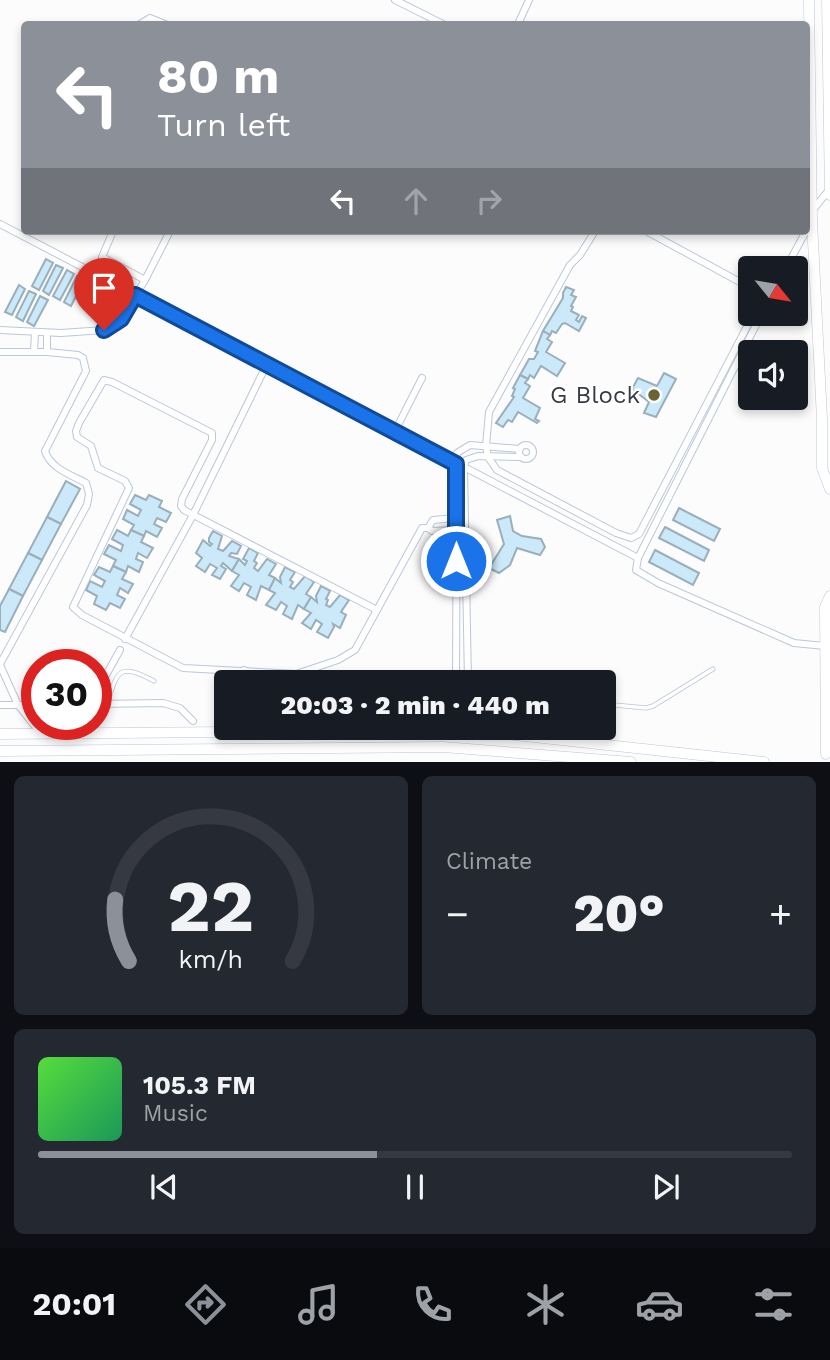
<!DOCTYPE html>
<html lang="en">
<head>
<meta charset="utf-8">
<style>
  :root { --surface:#171b24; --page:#242831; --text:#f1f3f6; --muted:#9ea1a6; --line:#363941; --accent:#8c9099 }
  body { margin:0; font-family:"Work Sans",sans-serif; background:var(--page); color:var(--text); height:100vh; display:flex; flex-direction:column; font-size:26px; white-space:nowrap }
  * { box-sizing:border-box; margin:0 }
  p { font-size:23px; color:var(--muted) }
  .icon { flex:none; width:38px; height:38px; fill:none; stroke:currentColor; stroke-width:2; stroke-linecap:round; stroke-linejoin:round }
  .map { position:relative; height:762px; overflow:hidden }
  .drawer { display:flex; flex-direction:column; gap:14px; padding:14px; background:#0d0f14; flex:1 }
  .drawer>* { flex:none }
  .top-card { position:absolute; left:21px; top:21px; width:789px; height:214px; border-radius:7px; box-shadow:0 4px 10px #0003; background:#8c9099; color:#fff; overflow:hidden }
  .needle { width:46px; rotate:120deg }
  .fabs { position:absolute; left:738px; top:256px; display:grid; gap:14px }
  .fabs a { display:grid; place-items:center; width:70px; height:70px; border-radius:7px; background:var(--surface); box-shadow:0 4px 10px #0003; font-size:35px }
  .speed { position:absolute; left:21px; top:649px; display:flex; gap:14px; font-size:35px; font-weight:700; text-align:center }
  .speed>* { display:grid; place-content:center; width:91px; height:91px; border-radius:50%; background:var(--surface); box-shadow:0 4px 10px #0003; line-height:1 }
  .speed .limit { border:10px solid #d22; background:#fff; color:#111 }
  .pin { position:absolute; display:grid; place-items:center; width:60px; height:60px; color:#fff; margin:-72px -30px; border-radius:50% 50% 50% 0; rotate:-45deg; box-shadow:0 0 7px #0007 }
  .pin .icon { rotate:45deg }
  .me { position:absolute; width:77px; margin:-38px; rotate:0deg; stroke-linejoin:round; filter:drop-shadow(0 0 5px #0008) }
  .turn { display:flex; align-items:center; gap:24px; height:147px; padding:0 21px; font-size:32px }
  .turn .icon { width:91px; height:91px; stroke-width:2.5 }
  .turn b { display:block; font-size:49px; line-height:60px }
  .lanes { display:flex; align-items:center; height:66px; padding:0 21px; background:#0003; justify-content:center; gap:35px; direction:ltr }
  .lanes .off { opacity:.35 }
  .big { font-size:52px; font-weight:800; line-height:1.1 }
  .drawer .card { flex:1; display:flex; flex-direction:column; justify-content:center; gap:10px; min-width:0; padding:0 24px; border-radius:10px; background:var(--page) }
  .drawer .dial { align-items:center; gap:0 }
  .dial svg { height:182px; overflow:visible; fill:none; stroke:var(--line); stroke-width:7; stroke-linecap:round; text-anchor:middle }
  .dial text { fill:var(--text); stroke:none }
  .song { display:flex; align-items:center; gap:21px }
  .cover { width:84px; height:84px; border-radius:10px; background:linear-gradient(135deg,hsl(110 70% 55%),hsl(150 70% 35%)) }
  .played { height:7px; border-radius:4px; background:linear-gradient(90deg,var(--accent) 45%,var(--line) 45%) }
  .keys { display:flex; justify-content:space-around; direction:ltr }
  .heat { display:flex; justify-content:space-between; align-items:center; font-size:38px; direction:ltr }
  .drawer .tiles { flex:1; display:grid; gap:14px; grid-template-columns:1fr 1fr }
  .card:last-child { grid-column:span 2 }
  .trip { position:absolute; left:214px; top:670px; width:402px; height:70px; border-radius:7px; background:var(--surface); box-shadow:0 4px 10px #0003; font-weight:800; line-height:70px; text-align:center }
  .tab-bar { display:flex; height:112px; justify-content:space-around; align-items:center; background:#090b0e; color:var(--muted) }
  .tab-bar .icon { width:49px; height:49px }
  .tab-bar .active { color:var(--accent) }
  .tab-bar b { font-size:32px; color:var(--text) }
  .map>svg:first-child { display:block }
  .building { fill:#cbe9f9; stroke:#99afbb; stroke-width:2 }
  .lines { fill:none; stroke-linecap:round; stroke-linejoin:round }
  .lane-casing { stroke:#bcc7da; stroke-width:5 }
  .street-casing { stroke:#bcc7da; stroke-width:8 }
  .secondary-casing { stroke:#bcc7da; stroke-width:11 }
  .lane { stroke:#fff; stroke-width:3.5 }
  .street { stroke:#fff; stroke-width:6 }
  .secondary { stroke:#fff; stroke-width:10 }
  .route-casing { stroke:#114b97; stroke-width:18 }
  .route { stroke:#1a73e8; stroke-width:12 }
  .poi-dot { fill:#696431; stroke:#fff; stroke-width:2.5 }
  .labels { text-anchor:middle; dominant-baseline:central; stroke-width:5; stroke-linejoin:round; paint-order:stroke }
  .poi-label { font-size:24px; fill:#373b43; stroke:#fff; text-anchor:end }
</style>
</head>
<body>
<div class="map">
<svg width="830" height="762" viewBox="0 0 830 762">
  <rect width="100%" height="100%" fill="#fcfcfc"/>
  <g class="building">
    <polygon points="46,259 53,263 39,290 32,286"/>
    <polygon points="56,265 63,268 49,295 43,291"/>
    <polygon points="67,270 74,274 60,300 53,296"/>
    <polygon points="77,276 84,280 71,306 64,302"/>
    <polygon points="19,285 25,289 12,315 5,312"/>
    <polygon points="566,287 574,290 571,295 576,297 571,306 573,307 571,311 579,315 576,320 579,322 582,316 586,318 579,331 565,323 562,324 556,333 552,331 550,335 543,331 563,298 563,293"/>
    <polygon points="29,291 36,294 23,321 16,317"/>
    <polygon points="40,296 48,300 34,326 27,322"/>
    <polygon points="543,331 550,335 547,339 552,342 546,352 565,363 557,376 541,366 534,378 530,375 528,379 520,375 529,359 534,359 538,352 535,351"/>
    <polygon points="664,373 676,379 656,417 644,413 649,402 632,389 638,378 657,386"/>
    <polygon points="520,375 528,379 525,383 530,386 523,398 540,408 535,419 539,421 537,423 518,412 512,422 508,420 503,427 496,423 514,397 512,396 515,389 513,388"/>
    <polygon points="66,481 80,489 61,524 47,517"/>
    <polygon points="135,495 146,500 149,495 162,501 159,507 171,513 166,522 157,518 154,524 162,528 157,537 146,531 144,536 131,530 134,525 123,519 127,510 138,516 141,510 130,504"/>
    <polygon points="679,508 720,529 714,541 673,520"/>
    <polygon points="510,516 513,531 522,536 541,539 545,547 540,555 517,548 510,565 499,573 489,568 504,544 497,520"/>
    <polygon points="47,517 61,524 42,560 28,553"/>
    <polygon points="665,527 709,550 704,561 659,538"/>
    <polygon points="117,530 128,536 131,530 144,536 141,542 153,548 147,558 138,553 136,559 143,562 139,572 128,566 126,572 113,566 116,560 104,554 109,545 121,551 123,545 112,539"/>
    <polygon points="213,531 222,536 218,549 223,551 232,541 241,546 237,554 231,553 229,556 239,559 232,571 223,563 221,566 226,569 220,579 212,575 217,568 210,564 205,572 196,566 202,558 196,553 203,540 210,546 212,544 209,542 209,538"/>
    <polygon points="249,548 258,553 254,561 257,563 254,568 258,571 267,559 276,564 269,575 275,578 269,590 261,586 256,600 247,595 251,587 244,583 239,591 231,586 239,575 232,571 239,559 245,565 247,561 243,559"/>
    <polygon points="655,550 699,573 693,585 649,562"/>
    <polygon points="28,553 42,560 23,596 9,589"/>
    <polygon points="113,566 126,572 122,579 133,584 128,593 120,588 117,595 125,599 120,608 110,603 106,610 94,604 97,596 86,590 90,581 102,587 105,581 94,575 99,567 110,572"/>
    <polygon points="285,567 295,572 290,580 293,582 290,587 294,589 305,576 314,582 306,594 311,597 304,609 298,605 292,619 283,614 287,606 281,602 276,610 266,605 275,593 269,590 275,578 281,583 280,577"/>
    <polygon points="321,586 330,591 326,599 328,600 326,605 330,607 340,595 349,600 341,612 346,615 340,628 333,624 334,627 328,638 317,632 322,624 316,620 311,629 302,623 311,613 304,609 311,597 317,602 316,596"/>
    <polygon points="9,589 23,596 5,632 0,630 0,606"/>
  </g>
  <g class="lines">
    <g class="lane-casing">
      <g id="lane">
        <path d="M 107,704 C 118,669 119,663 154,681"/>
        <polyline points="604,704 646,708 653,706 713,669"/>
      </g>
    </g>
    <g class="street-casing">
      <g id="street">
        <polyline points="395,0 443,24"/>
        <polyline points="140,24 150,18 165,24"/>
        <polyline points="518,24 529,0"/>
        <polyline points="812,211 829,190"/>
        <polyline points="0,224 638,558 762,313"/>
        <polyline points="113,231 102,257 145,280"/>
        <polyline points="595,231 580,255 570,265 489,412 486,446 488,457 497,470 616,533 631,538 639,534 754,313"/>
        <polyline points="646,231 751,288"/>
        <polyline points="786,268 806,231"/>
        <polyline points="0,330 61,333 104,330 121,319 145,280 170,231"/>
        <path d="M 0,352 L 47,352 L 78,355 L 83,358 L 86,371 L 45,451 C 50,468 71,475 86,483 L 89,494 L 87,505 L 0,664"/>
        <polyline points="34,352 35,332"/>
        <polyline points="47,352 47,333"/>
        <polyline points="395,431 422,378"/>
        <circle cx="526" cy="452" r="7"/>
        <polyline points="428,528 433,520 456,518"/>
        <polyline points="638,558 636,570 658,583 794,643 825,646"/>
        <polyline points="377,610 355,650 338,660 296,674 183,668 82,615 73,607 129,488 125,481 98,468 91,446 77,437 76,431 79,423 104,380 112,382 212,433 212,440 182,499 181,506 184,510 377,610 422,528 428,528 432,531 456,530"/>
        <polyline points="125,639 193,515 267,364"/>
        <polyline points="0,665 18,705 41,734"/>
        <polyline points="243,682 244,670"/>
        <polyline points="456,682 457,453 470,445 520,449"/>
        <polyline points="468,682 464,467 466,460 478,456 521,457"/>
        <polyline points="96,693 120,650"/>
        <polyline points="96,704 163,703 180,708 193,721"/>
        <polyline points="0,705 37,705"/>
      </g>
    </g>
    <g class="secondary-casing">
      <g id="secondary">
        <polyline points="809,0 812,221 822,419 822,468 830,489"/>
        <polyline points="827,0 830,195"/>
        <polyline points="0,734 469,730 764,762"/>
        <polyline points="0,751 443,747 631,762"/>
        <polyline points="826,754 825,607 830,596"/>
      </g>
    </g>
    <use href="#lane" class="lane"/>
    <use href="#street" class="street"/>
    <use href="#secondary" class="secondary"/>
  </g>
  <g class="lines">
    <g class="route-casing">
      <polyline id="route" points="104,330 121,319 135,295 456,464 456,561"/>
    </g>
    <use href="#route" class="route"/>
  </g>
  <circle class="poi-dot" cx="654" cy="395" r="7"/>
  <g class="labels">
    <g class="poi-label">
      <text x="640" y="395">G Block</text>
    </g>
  </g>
</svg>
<div class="fabs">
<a><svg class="needle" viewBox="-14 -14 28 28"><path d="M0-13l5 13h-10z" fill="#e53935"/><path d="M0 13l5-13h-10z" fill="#9ea1a6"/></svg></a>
<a><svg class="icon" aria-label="sound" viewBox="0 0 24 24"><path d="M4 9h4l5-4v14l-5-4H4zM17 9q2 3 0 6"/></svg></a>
</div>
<div class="speed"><div class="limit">30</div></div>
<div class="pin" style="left:104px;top:330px;background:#d93025"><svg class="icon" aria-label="arrive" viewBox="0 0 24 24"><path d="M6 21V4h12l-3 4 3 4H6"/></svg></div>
<svg class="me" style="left:456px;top:561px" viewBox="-20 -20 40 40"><circle r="17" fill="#1a73e8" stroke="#fff" stroke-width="3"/><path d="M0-11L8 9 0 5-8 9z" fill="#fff"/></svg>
<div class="trip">20:03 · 2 min · 440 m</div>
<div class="top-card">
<div class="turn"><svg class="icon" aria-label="left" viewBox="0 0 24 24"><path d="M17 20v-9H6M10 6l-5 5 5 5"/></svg><div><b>80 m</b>Turn left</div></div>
<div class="lanes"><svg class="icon" aria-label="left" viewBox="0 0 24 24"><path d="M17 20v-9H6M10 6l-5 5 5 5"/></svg><svg class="icon off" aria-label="ahead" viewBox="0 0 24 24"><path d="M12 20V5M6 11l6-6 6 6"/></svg><svg class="icon off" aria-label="right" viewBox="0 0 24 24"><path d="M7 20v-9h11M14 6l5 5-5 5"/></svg></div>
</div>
</div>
<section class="drawer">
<div class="tiles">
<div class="card dial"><svg viewBox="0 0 100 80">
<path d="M14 69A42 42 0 1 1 86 69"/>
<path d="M14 69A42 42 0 0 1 8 42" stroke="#8c9099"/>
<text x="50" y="56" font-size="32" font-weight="700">22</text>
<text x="50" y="72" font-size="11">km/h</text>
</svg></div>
<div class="card"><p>Climate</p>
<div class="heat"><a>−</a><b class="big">20°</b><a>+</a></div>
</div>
<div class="card">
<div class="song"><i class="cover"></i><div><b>105.3 FM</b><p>Music</p></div></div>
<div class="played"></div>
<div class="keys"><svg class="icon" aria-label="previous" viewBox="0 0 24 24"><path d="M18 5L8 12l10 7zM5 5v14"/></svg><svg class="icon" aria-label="pause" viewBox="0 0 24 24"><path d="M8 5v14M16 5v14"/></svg><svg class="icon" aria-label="next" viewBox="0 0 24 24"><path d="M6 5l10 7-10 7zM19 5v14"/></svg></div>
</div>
</div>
</section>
<nav class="tab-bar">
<b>20:01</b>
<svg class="icon active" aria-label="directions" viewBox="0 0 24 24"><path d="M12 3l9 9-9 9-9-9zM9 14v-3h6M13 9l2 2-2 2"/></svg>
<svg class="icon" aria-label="music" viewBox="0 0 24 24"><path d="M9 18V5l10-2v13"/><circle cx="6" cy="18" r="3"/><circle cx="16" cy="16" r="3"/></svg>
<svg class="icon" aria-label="phone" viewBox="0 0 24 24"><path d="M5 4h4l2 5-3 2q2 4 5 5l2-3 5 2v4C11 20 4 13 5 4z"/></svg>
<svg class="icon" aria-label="climate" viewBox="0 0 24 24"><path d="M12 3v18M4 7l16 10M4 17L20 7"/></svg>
<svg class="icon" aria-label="car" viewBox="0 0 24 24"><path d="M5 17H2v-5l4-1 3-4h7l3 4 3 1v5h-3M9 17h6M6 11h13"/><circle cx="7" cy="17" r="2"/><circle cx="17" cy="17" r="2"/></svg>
<svg class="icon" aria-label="filters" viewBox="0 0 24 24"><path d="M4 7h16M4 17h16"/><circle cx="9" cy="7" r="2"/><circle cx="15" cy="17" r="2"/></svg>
</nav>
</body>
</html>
